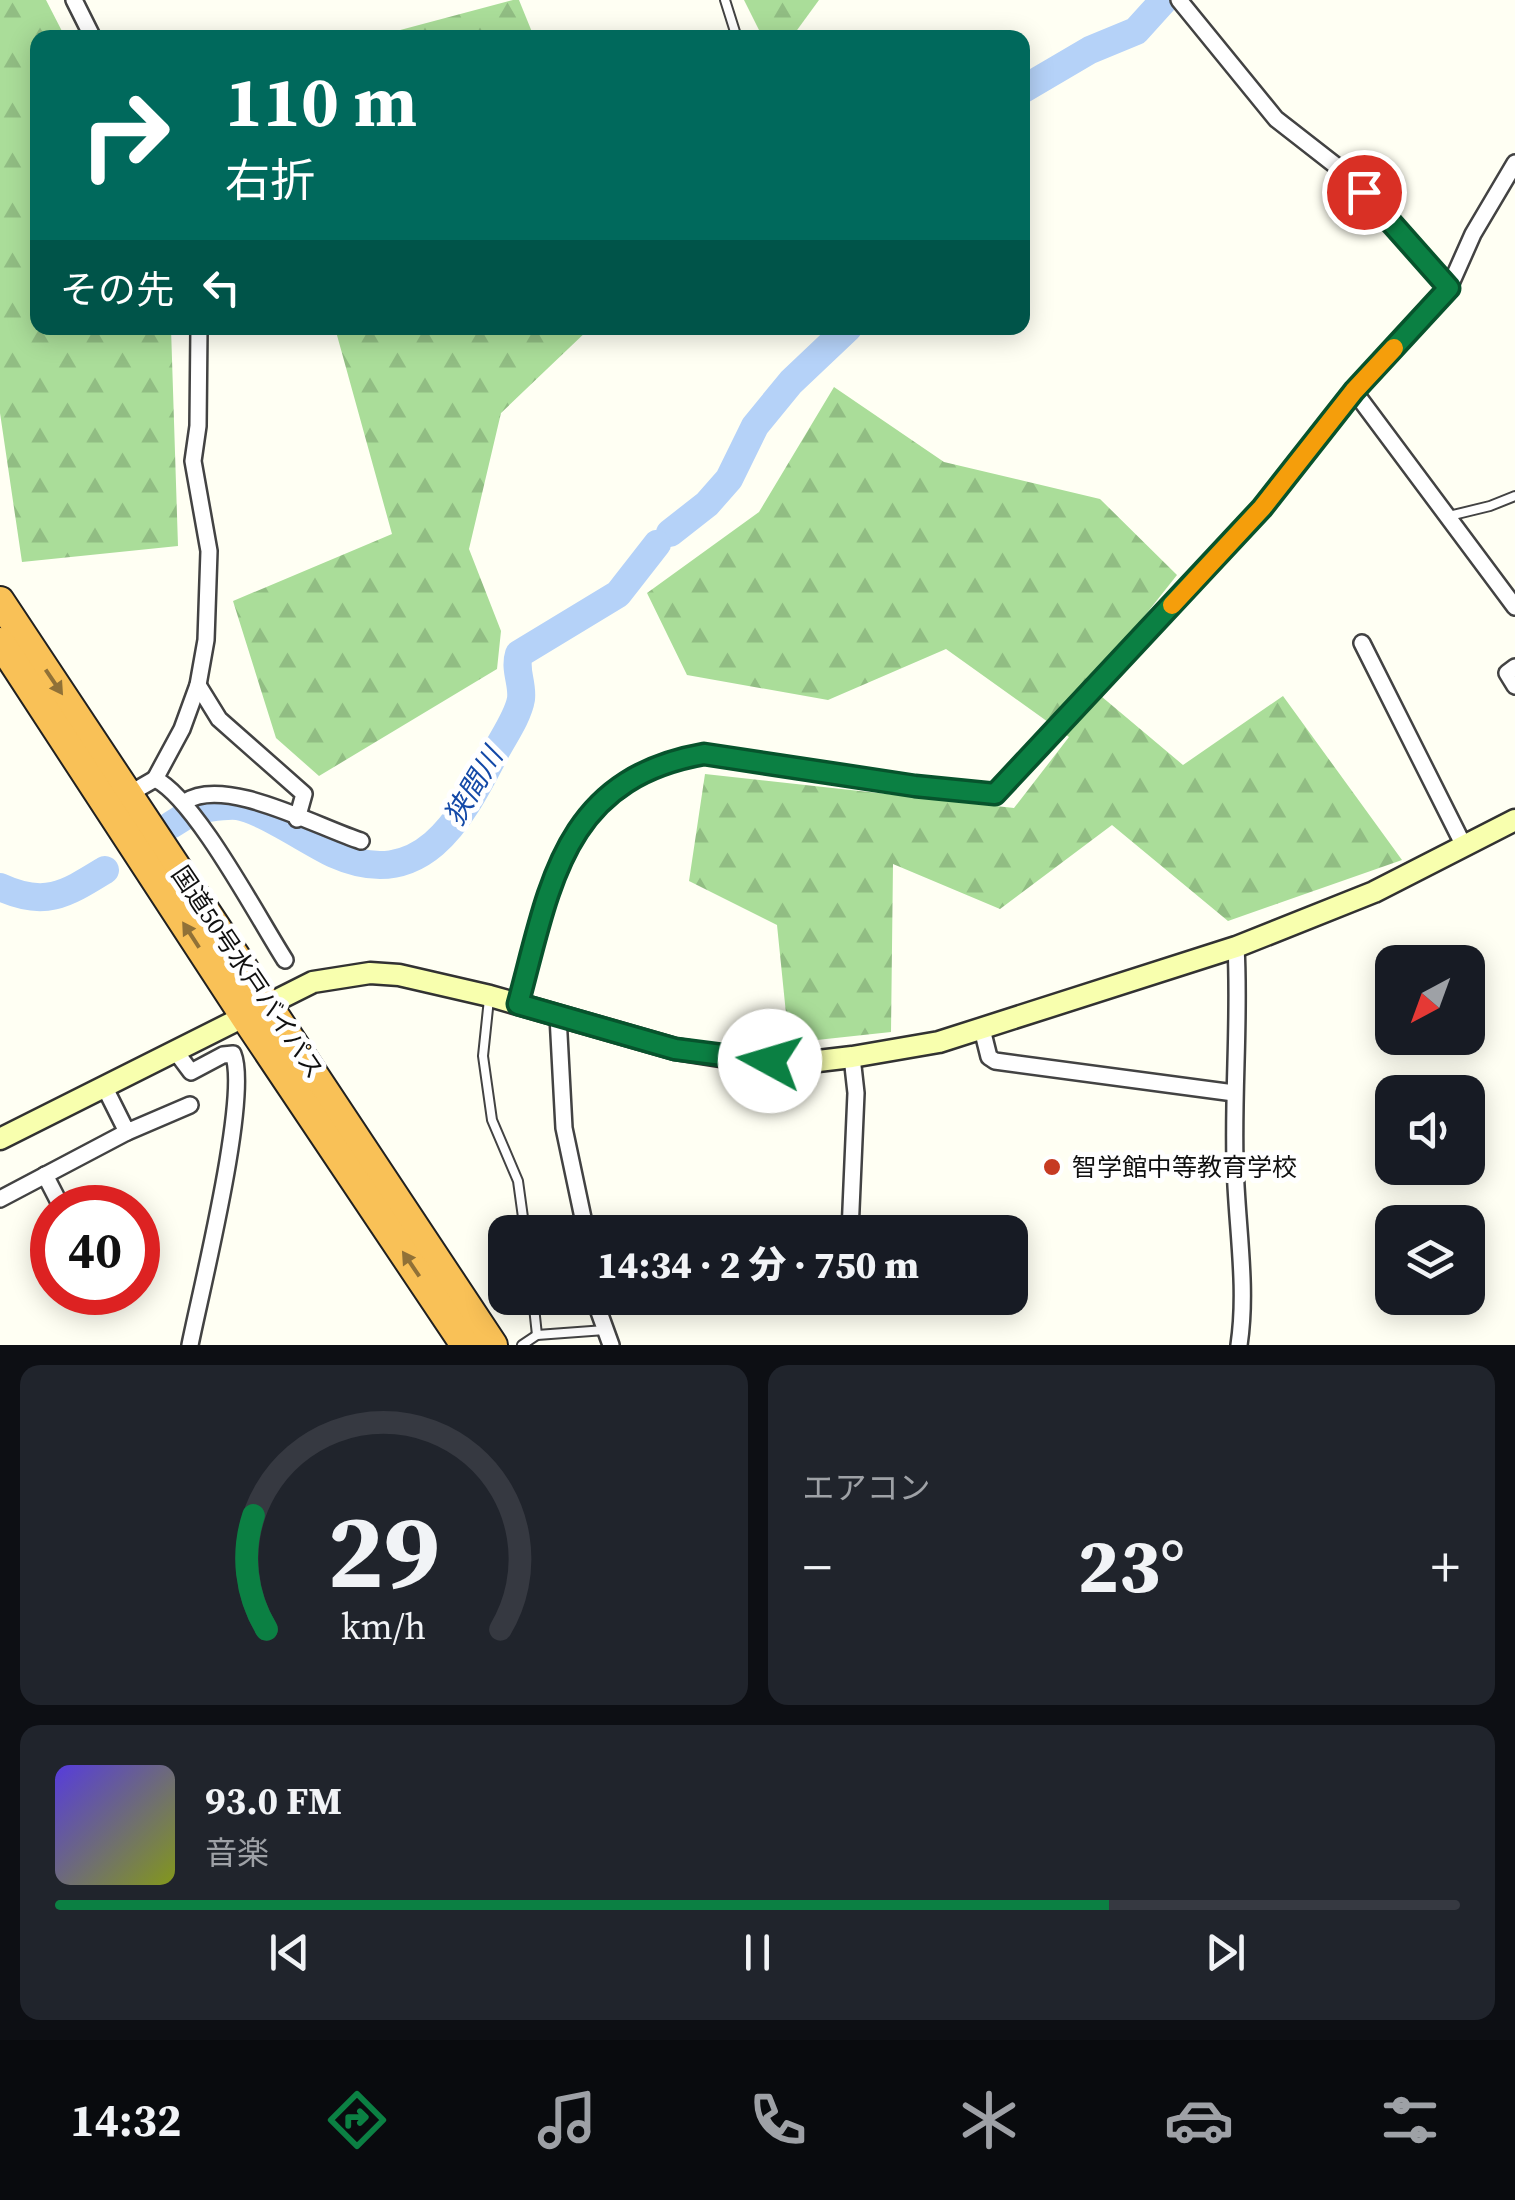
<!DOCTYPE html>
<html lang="ja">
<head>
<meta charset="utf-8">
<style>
  :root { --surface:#171b24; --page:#20242c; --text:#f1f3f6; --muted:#9ea1a6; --line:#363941; --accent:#0b8043 }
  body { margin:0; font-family:"Source Serif 4","Noto Sans JP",serif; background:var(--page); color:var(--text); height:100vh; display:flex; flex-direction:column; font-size:38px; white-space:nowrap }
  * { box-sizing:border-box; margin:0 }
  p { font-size:32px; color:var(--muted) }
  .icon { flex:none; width:55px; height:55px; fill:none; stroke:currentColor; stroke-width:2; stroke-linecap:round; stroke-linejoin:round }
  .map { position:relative; height:1345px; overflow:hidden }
  .sheet { display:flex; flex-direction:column; gap:20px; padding:20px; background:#0d0f14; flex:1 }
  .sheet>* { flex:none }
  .banner { position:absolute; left:30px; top:30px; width:1000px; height:305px; border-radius:20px; box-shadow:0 5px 25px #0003; background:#00695c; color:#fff; overflow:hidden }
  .needle { width:65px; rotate:221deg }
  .buttons { position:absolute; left:1375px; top:945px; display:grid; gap:20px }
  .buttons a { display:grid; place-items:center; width:110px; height:110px; border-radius:20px; background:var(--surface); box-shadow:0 5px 25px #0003; font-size:50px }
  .speed { position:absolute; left:30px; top:1185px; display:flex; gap:20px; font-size:50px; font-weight:700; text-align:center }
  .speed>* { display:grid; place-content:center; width:130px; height:130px; border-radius:50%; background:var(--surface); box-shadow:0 5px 25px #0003; line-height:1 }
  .speed .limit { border:15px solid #d22; background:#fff; color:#111 }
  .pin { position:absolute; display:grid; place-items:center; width:85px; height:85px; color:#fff; margin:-42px; border:5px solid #fff; border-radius:50%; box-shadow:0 2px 10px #0007 }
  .me { position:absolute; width:110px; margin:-55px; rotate:276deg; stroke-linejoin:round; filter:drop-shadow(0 0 8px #0008) }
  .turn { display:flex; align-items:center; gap:35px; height:210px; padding:0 30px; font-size:45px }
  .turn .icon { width:130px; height:130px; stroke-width:2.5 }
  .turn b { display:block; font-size:70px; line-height:85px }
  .then { display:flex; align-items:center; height:95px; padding:0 30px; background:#0003; gap:20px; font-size:38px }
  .big { font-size:75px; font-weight:800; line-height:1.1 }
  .sheet .tile { flex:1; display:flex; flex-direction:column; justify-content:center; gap:15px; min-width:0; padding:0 35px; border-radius:20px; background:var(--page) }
  .sheet .dial { align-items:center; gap:0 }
  .dial svg { height:260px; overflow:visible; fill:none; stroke:var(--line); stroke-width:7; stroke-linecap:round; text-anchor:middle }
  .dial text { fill:var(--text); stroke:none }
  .song { display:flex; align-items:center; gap:30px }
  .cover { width:120px; height:120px; border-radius:15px; background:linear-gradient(135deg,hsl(250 70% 55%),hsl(70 70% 35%)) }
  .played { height:10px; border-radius:5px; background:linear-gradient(90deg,var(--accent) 75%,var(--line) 75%) }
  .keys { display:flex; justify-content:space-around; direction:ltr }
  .heat { display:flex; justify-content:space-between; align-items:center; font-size:55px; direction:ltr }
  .sheet .tiles { flex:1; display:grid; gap:20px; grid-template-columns:1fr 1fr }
  .tile:last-child { grid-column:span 2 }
  .trip { position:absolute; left:488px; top:1215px; width:540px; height:100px; border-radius:20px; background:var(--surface); box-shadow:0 5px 25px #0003; font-weight:800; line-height:100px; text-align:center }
  .tab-bar { display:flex; height:160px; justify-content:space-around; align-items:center; background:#090b0e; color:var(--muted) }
  .tab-bar .icon { width:70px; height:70px }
  .tab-bar .current { color:var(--accent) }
  .tab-bar b { font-size:45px; color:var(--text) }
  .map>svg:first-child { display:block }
  .forest { fill:url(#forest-firs) }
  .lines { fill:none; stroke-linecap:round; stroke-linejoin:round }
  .river { stroke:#b5d2f8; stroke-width:28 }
  .lane-casing { stroke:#434343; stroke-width:12 }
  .street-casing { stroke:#434343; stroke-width:20 }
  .secondary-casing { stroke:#323232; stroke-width:25 }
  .highway-casing { stroke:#212121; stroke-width:32 }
  .lane { stroke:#fff; stroke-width:8 }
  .street { stroke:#fff; stroke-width:15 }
  .secondary { stroke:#f8ffae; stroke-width:20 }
  .highway { stroke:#f9c157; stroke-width:28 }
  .oneway { fill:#907137 }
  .route-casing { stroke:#07532c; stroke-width:25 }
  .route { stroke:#0b8043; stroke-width:18 }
  .slow { stroke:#f59e0b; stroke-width:18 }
  .poi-dot { fill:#c63b22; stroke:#fff; stroke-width:4 }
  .labels { text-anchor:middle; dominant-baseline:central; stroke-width:10; stroke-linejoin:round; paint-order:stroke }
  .street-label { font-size:25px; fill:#101010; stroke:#fff }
  .poi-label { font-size:25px; fill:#101010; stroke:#fff; text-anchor:start }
  .water-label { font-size:28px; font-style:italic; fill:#1349a7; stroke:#fff }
</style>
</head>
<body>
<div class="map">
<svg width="1515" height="1345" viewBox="0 0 1515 1345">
  <defs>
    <pattern id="forest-firs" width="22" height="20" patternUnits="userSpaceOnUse" patternTransform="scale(2.5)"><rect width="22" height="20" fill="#ad9"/><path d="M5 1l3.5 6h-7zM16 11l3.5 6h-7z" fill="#91bd83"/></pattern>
  </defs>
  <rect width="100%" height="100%" fill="#fffff3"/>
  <g class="forest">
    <polygon points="0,0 46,0 65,37 38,38 38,328 171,328 178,546 22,562 0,413"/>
    <polygon points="513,0 519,0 534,37 374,37"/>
    <polygon points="744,0 819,0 792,37 763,38"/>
    <polygon points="335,328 590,328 501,413 469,549 501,631 497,669 319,776 276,738 233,601 392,534"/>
    <polygon points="834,387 944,462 1100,499 1177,575 1089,686 1183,765 1283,696 1402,860 1228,921 1112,825 1000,909 893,864 891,1032 789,1043 777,925 689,881 705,774 1014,808 1069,737 946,649 828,700 687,675 647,593 759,512"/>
  </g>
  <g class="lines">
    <g class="river">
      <polyline points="1022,90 1090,50 1136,31 1164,0"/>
      <polyline points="670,533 707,504 729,479 755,426 791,382 848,328"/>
      <path d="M 199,809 C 210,808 225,805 237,806 C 263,810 308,842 334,854 C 421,893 460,821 494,755 C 502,739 518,717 521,699 C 523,683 514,670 519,654 L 618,594 L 657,544"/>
      <polyline points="171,825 187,815"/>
      <path d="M 0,887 C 45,908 66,894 105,870"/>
    </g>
    <g class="lane-casing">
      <g id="lane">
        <polyline points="725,0 737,38"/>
        <polyline points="1449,516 1490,506 1515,496"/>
        <polyline points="489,999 483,1056 492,1120 518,1181 525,1232"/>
        <polyline points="533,1298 537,1335"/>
        <polyline points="522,1345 537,1335 605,1330"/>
      </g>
    </g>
    <g class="street-casing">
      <g id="street">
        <polyline points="74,0 93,38"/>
        <polyline points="1179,0 1276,119 1344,172 1449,288"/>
        <polyline points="1354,391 1515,607"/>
        <polyline points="1362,643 1464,846"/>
        <polyline points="1515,667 1507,673 1515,686"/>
        <polyline points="198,685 219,719 304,794 297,819"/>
        <polyline points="155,779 182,729 198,685 206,640 209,551 193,461 198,426 199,328"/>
        <path d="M 129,794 L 155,779 C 195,798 258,918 285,960"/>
        <path d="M 185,802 C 224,775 317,827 361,841"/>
        <path d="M 1236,947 C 1240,1018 1233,1089 1235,1161 C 1236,1222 1248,1285 1239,1345"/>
        <path d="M 518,1004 C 549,886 563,778 704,754 L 915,786 L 995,794 L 1262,508 L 1354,391 L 1449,288 L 1473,234 L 1515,163"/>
        <polyline points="558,1016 564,1128 586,1232"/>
        <polyline points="982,1029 989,1057 995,1061 1234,1093"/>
        <path d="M 176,1052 L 191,1072 L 223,1055 L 233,1054 C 250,1095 201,1290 190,1345"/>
        <polyline points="104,1086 127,1132 190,1105"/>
        <polyline points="45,1175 62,1208"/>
        <polyline points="0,1199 127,1132"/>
        <polyline points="850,1232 856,1093 852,1057"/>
        <polyline points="594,1298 611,1345"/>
      </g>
    </g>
    <g class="secondary-casing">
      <polyline id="secondary" points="0,1139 313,982 370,973 399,975 490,996 675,1049 739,1059 801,1063 852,1057 939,1042 1236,947 1374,892 1515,820"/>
    </g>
    <g class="highway-casing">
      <g id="highway">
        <polyline points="0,601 493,1345"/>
        <polyline points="0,642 245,1017 465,1345"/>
      </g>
    </g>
    <use href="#lane" class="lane"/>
    <use href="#street" class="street"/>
    <use href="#secondary" class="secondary"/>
    <use href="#highway" class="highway"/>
  </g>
  <defs><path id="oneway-solid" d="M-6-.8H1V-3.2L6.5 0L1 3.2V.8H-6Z" transform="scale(2.5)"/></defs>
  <g class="oneway">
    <use href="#oneway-solid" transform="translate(54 682) rotate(56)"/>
    <use href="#oneway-solid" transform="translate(191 935) rotate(-123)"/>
    <use href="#oneway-solid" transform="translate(411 1264) rotate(-124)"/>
  </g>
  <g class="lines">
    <g class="route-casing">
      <path id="route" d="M 770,1061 L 675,1049 L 518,1004 C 550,886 562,779 704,754 L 915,786 L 995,794 L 1262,508 L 1354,391 L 1449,288 L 1364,192"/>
    </g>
    <use href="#route" class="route"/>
    <polyline class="slow" points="1172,605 1262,508 1354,391 1394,348"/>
  </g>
  <circle class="poi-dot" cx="1052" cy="1167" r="10"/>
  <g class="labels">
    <g class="street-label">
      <text transform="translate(248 972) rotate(56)">国道50号水戸バイパス</text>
    </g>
    <g class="poi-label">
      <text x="1072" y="1167">智学館中等教育学校</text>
    </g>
    <g class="water-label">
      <text transform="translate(473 786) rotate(-59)">狭間川</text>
    </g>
  </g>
</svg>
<div class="buttons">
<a><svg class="needle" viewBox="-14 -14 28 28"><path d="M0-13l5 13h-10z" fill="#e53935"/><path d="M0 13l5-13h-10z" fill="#9ea1a6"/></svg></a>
<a><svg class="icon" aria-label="sound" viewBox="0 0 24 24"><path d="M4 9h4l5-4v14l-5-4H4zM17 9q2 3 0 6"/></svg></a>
<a><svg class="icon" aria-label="layers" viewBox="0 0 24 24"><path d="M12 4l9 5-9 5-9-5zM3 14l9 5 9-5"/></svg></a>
</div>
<div class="speed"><div class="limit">40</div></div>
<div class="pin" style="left:1364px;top:192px;background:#d93025"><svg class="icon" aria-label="arrive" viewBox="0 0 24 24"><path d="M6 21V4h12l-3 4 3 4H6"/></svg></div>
<svg class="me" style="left:770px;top:1061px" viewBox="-20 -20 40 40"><circle r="19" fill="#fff"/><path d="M0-13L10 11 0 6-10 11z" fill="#0b8043"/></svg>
<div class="trip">14:34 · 2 分 · 750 m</div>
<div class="banner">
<div class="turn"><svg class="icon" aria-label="right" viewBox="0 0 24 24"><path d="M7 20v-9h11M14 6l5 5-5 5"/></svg><div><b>110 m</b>右折</div></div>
<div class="then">その先<svg class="icon" aria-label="left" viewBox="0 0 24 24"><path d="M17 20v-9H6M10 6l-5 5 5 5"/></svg></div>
</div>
</div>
<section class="sheet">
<div class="tiles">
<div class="tile dial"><svg viewBox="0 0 100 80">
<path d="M14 69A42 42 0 1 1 86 69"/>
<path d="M14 69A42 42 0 0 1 10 34" stroke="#0b8043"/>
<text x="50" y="56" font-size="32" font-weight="700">29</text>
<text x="50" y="72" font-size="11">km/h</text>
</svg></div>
<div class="tile"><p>エアコン</p>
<div class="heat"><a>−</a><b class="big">23°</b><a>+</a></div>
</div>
<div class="tile">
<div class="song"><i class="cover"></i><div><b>93.0 FM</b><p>音楽</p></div></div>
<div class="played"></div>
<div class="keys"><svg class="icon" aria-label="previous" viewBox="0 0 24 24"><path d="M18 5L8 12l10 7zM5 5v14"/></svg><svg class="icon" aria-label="pause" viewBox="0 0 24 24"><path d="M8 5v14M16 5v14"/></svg><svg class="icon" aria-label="next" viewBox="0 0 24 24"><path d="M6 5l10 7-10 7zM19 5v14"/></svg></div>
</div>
</div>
</section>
<nav class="tab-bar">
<b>14:32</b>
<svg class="icon current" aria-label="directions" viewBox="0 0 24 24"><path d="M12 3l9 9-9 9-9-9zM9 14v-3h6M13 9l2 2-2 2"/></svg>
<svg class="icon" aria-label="music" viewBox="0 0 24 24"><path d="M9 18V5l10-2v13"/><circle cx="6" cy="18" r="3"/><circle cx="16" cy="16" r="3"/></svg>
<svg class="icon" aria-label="phone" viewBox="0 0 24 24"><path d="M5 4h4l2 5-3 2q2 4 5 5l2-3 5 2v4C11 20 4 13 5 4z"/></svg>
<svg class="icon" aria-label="climate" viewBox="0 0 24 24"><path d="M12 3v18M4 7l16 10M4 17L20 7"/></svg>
<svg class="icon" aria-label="car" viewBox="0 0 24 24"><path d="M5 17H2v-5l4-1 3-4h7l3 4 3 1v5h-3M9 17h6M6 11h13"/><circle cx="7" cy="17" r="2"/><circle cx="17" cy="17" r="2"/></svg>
<svg class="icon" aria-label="filters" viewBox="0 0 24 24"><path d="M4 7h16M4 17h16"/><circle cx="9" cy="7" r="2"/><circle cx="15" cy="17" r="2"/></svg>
</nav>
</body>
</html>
